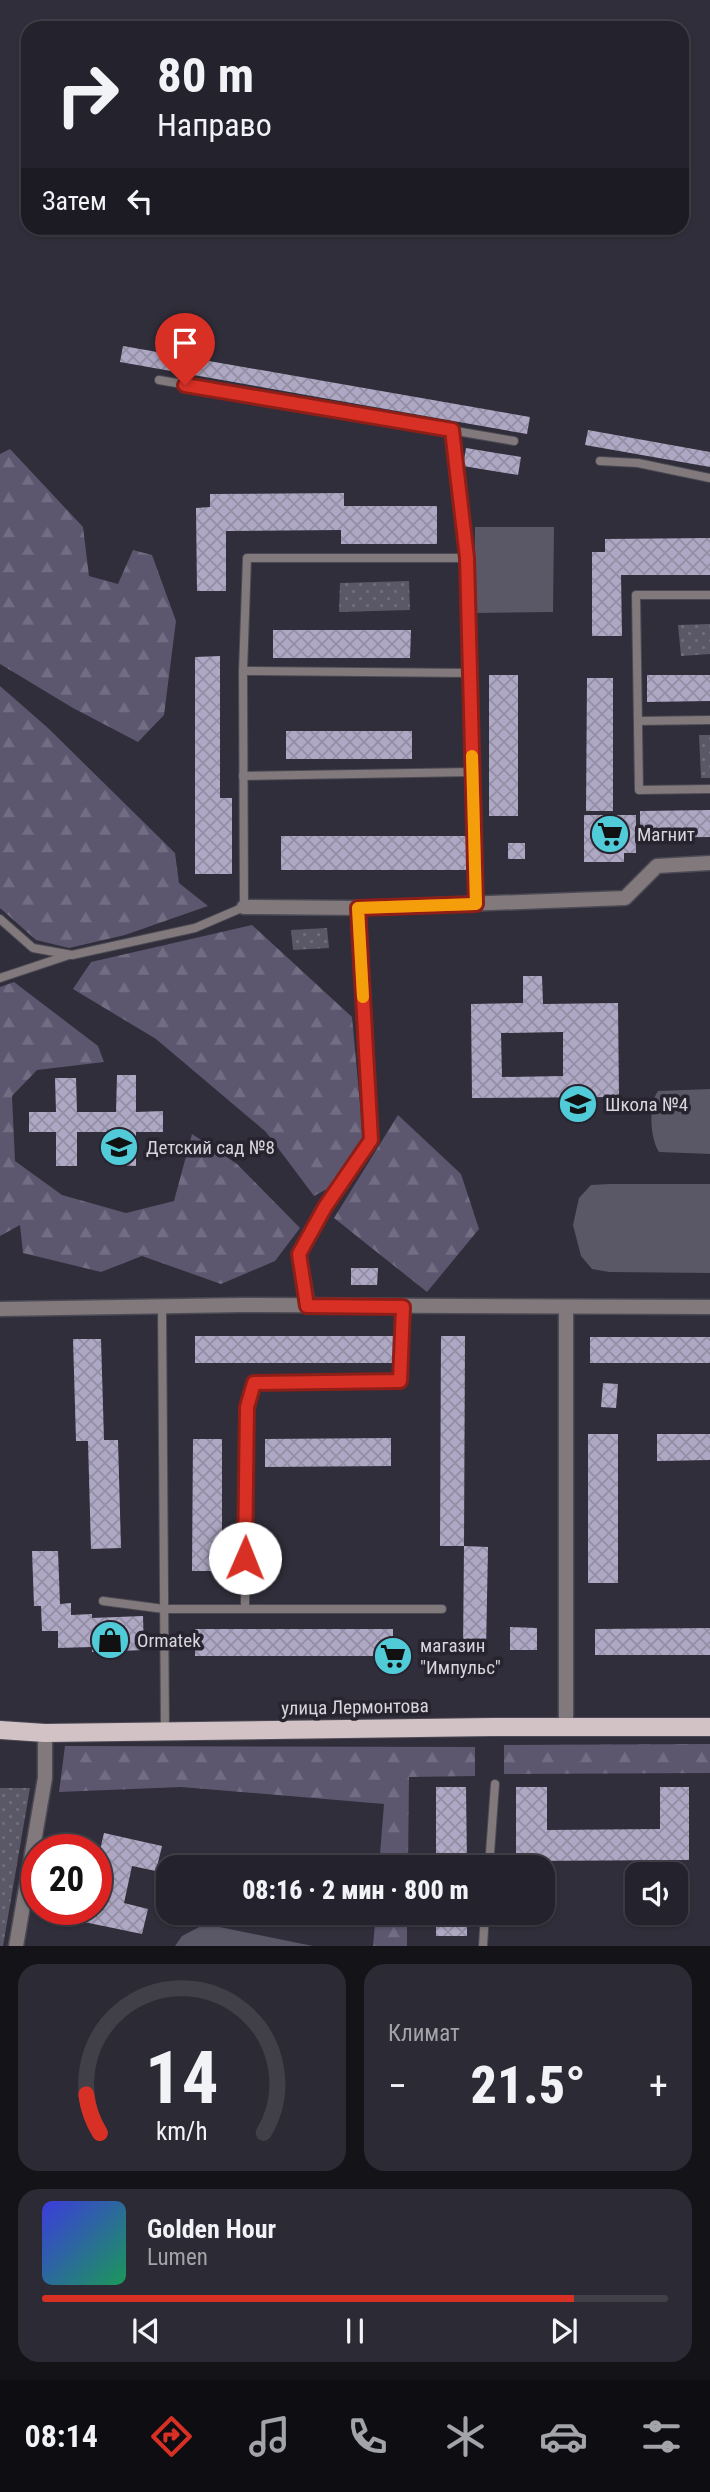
<!DOCTYPE html>
<html lang="ru">
<head>
<meta charset="utf-8">
<style>
  :root { --surface:#24222c; --page:#2c2a34; --text:#f1f3f6; --muted:#a3a4a9; --line:#413f48; --accent:#d93025 }
  body { margin:0; font-family:"Roboto Condensed",sans-serif; background:var(--page); color:var(--text); height:100vh; display:flex; flex-direction:column; font-size:26px; white-space:nowrap }
  * { box-sizing:border-box; margin:0 }
  p { font-size:23px; color:var(--muted) }
  .icon { flex:none; width:38px; height:38px; fill:none; stroke:currentColor; stroke-width:2; stroke-linecap:round; stroke-linejoin:round }
  .map { position:relative; height:1946px; overflow:hidden }
  .side { display:flex; flex-direction:column; gap:18px; padding:18px; background:#141318; flex:1 }
  .side>* { flex:none }
  .top-card { position:absolute; left:21px; top:21px; width:668px; height:214px; border-radius:21px; box-shadow:0 2px 5px #0004,0 0 0 2px var(--line); background:#24222c; color:var(--text); overflow:hidden }
  .buttons { position:absolute; left:625px; top:1862px; display:grid; gap:14px }
  .buttons a { display:grid; place-items:center; width:63px; height:63px; border-radius:14px; background:var(--surface); box-shadow:0 2px 5px #0004,0 0 0 2px var(--line); font-size:35px }
  .speed { position:absolute; left:21px; top:1834px; display:flex; gap:14px; font-size:35px; font-weight:700; text-align:center }
  .speed>* { display:grid; place-content:center; width:91px; height:91px; border-radius:50%; background:var(--surface); box-shadow:0 2px 5px #0004,0 0 0 2px var(--line); line-height:1 }
  .speed .limit { border:10px solid #d22; background:#fff; color:#111 }
  .pin { position:absolute; display:grid; place-items:center; width:60px; height:60px; color:#fff; margin:-72px -30px; border-radius:50% 50% 50% 0; rotate:-45deg; box-shadow:0 0 7px #0007 }
  .pin .icon { rotate:45deg }
  .me { position:absolute; width:77px; margin:-38px; rotate:1deg; stroke-linejoin:round; filter:drop-shadow(0 0 5px #0008) }
  .turn { display:flex; align-items:center; gap:24px; height:147px; padding:0 21px; font-size:32px }
  .turn .icon { width:91px; height:91px; stroke-width:2.5 }
  .turn b { display:block; font-size:49px; line-height:60px }
  .then { display:flex; align-items:center; height:66px; padding:0 21px; background:#0003; gap:14px; font-size:26px }
  .big { font-size:52px; font-weight:800; line-height:1.1 }
  .side .card { flex:1; display:flex; flex-direction:column; justify-content:center; gap:10px; min-width:0; padding:0 24px; border-radius:21px; background:var(--page) }
  .side .dial { align-items:center; gap:0 }
  .dial svg { height:182px; overflow:visible; fill:none; stroke:var(--line); stroke-width:7; stroke-linecap:round; text-anchor:middle }
  .dial text { fill:var(--text); stroke:none }
  .song { display:flex; align-items:center; gap:21px }
  .cover { width:84px; height:84px; border-radius:10px; background:linear-gradient(135deg,hsl(240 70% 55%),hsl(150 70% 35%)) }
  .played { height:7px; border-radius:4px; background:linear-gradient(90deg,var(--accent) 85%,var(--line) 85%) }
  .keys { display:flex; justify-content:space-around; direction:ltr }
  .heat { display:flex; justify-content:space-between; align-items:center; font-size:38px; direction:ltr }
  .side .tiles { flex:1; display:grid; gap:18px; grid-template-columns:1fr 1fr }
  .card:last-child { grid-column:span 2 }
  .trip { position:absolute; left:156px; top:1855px; width:399px; height:70px; border-radius:21px; background:var(--surface); box-shadow:0 2px 5px #0004,0 0 0 2px var(--line); font-weight:800; line-height:70px; text-align:center }
  .tab-bar { display:flex; height:112px; justify-content:space-around; align-items:center; background:#0e0e12; color:var(--muted) }
  .tab-bar .icon { width:49px; height:49px }
  .tab-bar .selected { color:var(--accent) }
  .tab-bar b { font-size:32px; color:var(--text) }
  .map>svg:first-child { display:block }
  .grass { fill:url(#grass-dots) }
  .forest { fill:url(#forest-firs) }
  .pitch { fill:#5a5767 }
  .building { fill:url(#building-cross-hatch); fill-rule:evenodd }
  .lines { fill:none; stroke-linecap:round; stroke-linejoin:round }
  .service-casing { stroke:#4b4954; stroke-width:10 }
  .minor-casing { stroke:#4b4954; stroke-width:17 }
  .primary-casing { stroke:#4b4954; stroke-width:20 }
  .service { stroke:#81797b; stroke-width:8 }
  .minor { stroke:#81797b; stroke-width:14 }
  .primary { stroke:#d2c2c6; stroke-width:18 }
  .route-casing { stroke:#8d1f18; stroke-width:18 }
  .route { stroke:#d93025; stroke-width:12 }
  .slow { stroke:#f59e0b; stroke-width:12 }
  .labels { text-anchor:middle; dominant-baseline:central; stroke-width:7; stroke-linejoin:round; paint-order:stroke }
  .poi-label { font-size:19px; fill:#d7d5dd; stroke:#272430; text-anchor:start }
  .street-label { font-size:19px; fill:#d7d5dd; stroke:#272430 }
</style>
</head>
<body>
<div class="map">
<svg width="710" height="1946" viewBox="0 0 710 1946">
  <defs>
    <pattern id="grass-dots" width="8" height="8" patternUnits="userSpaceOnUse" patternTransform="scale(1.75)"><rect width="8" height="8" fill="#5a5767"/><path d="M2 2h.1M6 6h.1" fill="none" stroke="#716e7c" stroke-width="1.8" stroke-linecap="round"/></pattern>
    <pattern id="forest-firs" width="22" height="20" patternUnits="userSpaceOnUse" patternTransform="scale(1.75)"><rect width="22" height="20" fill="#5c566f"/><path d="M5 1l3.5 6h-7zM16 11l3.5 6h-7z" fill="#736d83"/></pattern>
    <pattern id="building-cross-hatch" width="8" height="8" patternUnits="userSpaceOnUse" patternTransform="scale(1.75)"><rect width="8" height="8" fill="#afa8c4"/><path d="M0 0l8 8M0 8l8-8" fill="none" stroke="#938ea4"/></pattern>
  </defs>
  <rect width="100%" height="100%" fill="#302e3a"/>
  <g class="grass">
    <polygon points="409,581 410,610 339,612 340,583"/>
    <polygon points="710,624 710,654 681,656 678,625"/>
    <polygon points="699,735 710,735 710,778 701,778"/>
    <polygon points="327,928 329,948 293,950 291,930"/>
    <polygon points="0,1788 30,1788 3,1946 0,1946"/>
  </g>
  <g class="forest">
    <polygon points="10,449 83,527 89,576 118,584 133,550 152,555 176,621 164,715 138,742 73,708 0,664 0,454"/>
    <polygon points="0,686 48,728 175,853 179,883 208,906 125,935 69,948 36,940 0,908"/>
    <polygon points="252,925 352,1017 363,1137 327,1189 314,1196 266,1132 156,1039 73,989 91,962"/>
    <polygon points="14,982 98,1046 104,1062 37,1070 12,1096 15,1161 62,1195 126,1213 174,1201 192,1134 237,1164 300,1228 275,1261 221,1284 142,1256 101,1272 23,1253 20,1225 0,1236 0,987"/>
    <polygon points="398,1115 461,1174 479,1229 427,1292 334,1218"/>
    <polygon points="710,1744 710,1773 504,1774 504,1745"/>
    <polygon points="65,1746 475,1747 475,1776 409,1777 408,1867 379,1867 384,1804 181,1787 59,1792"/>
    <polygon points="376,1913 407,1913 407,1946 373,1946"/>
  </g>
  <g class="pitch">
    <polygon points="475,527 554,527 553,612 474,613"/>
    <path d="M 710,1089 L 710,1154 L 659,1152 C 650,1139 648,1104 658,1091 Z"/>
    <polygon points="609,1184 710,1184 710,1273 609,1272 592,1269 581,1256 573,1225 579,1198 591,1185"/>
    <polygon points="205,1924 313,1946 175,1946 182,1936"/>
  </g>
  <g class="building">
    <polygon points="123,346 530,417 527,434 120,362"/>
    <polygon points="588,430 710,452 710,467 585,445"/>
    <polygon points="466,448 521,457 518,475 463,466"/>
    <polygon points="344,493 344,506 437,506 437,544 341,544 341,530 226,531 226,591 197,591 196,508 210,507 210,494"/>
    <polygon points="710,538 710,575 621,575 622,636 592,636 592,552 605,552 605,539"/>
    <polygon points="273,630 411,630 410,658 273,658"/>
    <polygon points="220,656 220,798 232,798 232,874 195,874 195,657"/>
    <rect x="489" y="675" width="29" height="141"/>
    <polygon points="647,675 710,675 710,701 647,702"/>
    <polygon points="587,678 613,678 613,811 586,811"/>
    <rect x="286" y="731" width="126" height="28"/>
    <polygon points="710,810 710,837 640,838 640,811"/>
    <polygon points="584,815 636,815 636,853 624,853 624,862 584,862"/>
    <rect x="281" y="836" width="185" height="34"/>
    <rect x="508" y="843" width="17" height="16"/>
    <path d="M 523,976 L 542,976 L 543,1004 L 618,1003 L 619,1097 L 472,1098 L 471,1004 L 523,1003 ZM 563,1032 L 563,1076 L 502,1077 L 501,1033 Z"/>
    <polygon points="117,1075 136,1075 136,1112 163,1111 163,1132 136,1132 136,1166 116,1165 116,1132 77,1132 77,1166 56,1166 56,1132 29,1132 29,1112 56,1112 55,1078 76,1078 77,1112 116,1112"/>
    <polygon points="351,1268 378,1268 377,1285 351,1285"/>
    <rect x="195" y="1336" width="198" height="27"/>
    <polygon points="441,1336 465,1336 464,1546 440,1546"/>
    <rect x="590" y="1337" width="120" height="26"/>
    <polygon points="73,1339 101,1339 104,1440 118,1440 121,1548 91,1549 88,1441 76,1441"/>
    <polygon points="603,1383 618,1384 616,1408 601,1407"/>
    <rect x="588" y="1434" width="30" height="149"/>
    <polygon points="657,1434 710,1434 710,1460 657,1461"/>
    <polygon points="391,1438 391,1466 265,1467 265,1439"/>
    <polygon points="193,1439 222,1439 222,1571 192,1571"/>
    <polygon points="464,1546 488,1547 486,1651 463,1651"/>
    <polygon points="32,1551 58,1551 60,1604 71,1603 71,1615 92,1614 92,1618 143,1616 144,1650 92,1652 92,1647 58,1648 58,1631 42,1631 41,1606 34,1606"/>
    <polygon points="510,1627 537,1628 537,1650 510,1650"/>
    <polygon points="710,1628 710,1655 595,1655 595,1629"/>
    <rect x="195" y="1629" width="198" height="27"/>
    <polygon points="436,1787 466,1787 467,1867 436,1867"/>
    <polygon points="516,1787 547,1787 547,1830 660,1829 660,1787 689,1787 689,1860 516,1861"/>
    <polygon points="104,1833 162,1846 156,1871 132,1866 124,1903 148,1909 142,1934 84,1922 87,1909 96,1909 96,1867"/>
    <rect x="436" y="1913" width="31" height="23"/>
  </g>
  <g class="lines">
    <g class="service-casing">
      <g id="service">
        <polyline points="159,380 514,441"/>
        <polyline points="452,430 467,558 476,904"/>
        <polyline points="600,461 638,463 710,478"/>
        <polyline points="710,595 636,595 639,790 710,789"/>
        <polyline points="243,671 470,673"/>
        <polyline points="638,721 710,720"/>
        <polyline points="243,776 472,772"/>
        <polyline points="0,919 33,948 72,955 195,928 244,907 243,671 247,558 467,558"/>
        <polyline points="0,978 69,955"/>
        <polyline points="162,1307 165,1731"/>
        <polyline points="103,1601 164,1609 442,1609"/>
        <polyline points="245,1608 247,1407 254,1383 400,1381 403,1307"/>
        <polyline points="489,1867 495,1784"/>
        <polyline points="483,1946 485,1913"/>
      </g>
    </g>
    <g class="minor-casing">
      <g id="minor">
        <polyline points="244,907 358,908 625,898 657,866 710,863"/>
        <polyline points="308,1306 299,1254 325,1207 371,1140 358,908"/>
        <polyline points="566,1308 566,1728"/>
        <polyline points="0,1309 242,1305 710,1307"/>
        <polyline points="16,1946 45,1778 45,1733"/>
      </g>
    </g>
    <g class="primary-casing">
      <polyline id="primary" points="0,1730 45,1733 492,1727 710,1727"/>
    </g>
    <use href="#service" class="service"/>
    <use href="#minor" class="minor"/>
    <use href="#primary" class="primary"/>
  </g>
  <g class="lines">
    <g class="route-casing">
      <polyline id="route" points="185,385 452,430 467,558 476,904 358,908 371,1140 325,1207 299,1254 307,1306 403,1307 400,1381 254,1383 247,1407 245,1558"/>
    </g>
    <use href="#route" class="route"/>
    <polyline class="slow" points="363,997 358,908 476,904 472,756"/>
  </g>
  <defs>
    <g id="supermarket-disc" transform="scale(2.0125)"><circle r="9.5" fill="#52cbd8" stroke="#272430"/><path d="M-6-5.5h2.5l.6 2H6L4.5 2H-2.5L-4.4-4H-6ZM-1.5 3.2a1.3 1.3 0 1 0 .1 0ZM3 3.2a1.3 1.3 0 1 0 .1 0Z" fill="#111"/></g>
    <g id="school-disc" transform="scale(2.0125)"><circle r="9.5" fill="#52cbd8" stroke="#272430"/><path d="M0-5L7-2L0 1L-7-2ZM-4 1L0 2.5L4 1V4Q0 6-4 4Z" fill="#111"/></g>
    <g id="shop-disc" transform="scale(2.0125)"><circle r="9.5" fill="#52cbd8" stroke="#272430"/><path d="M-5-2.5h2.3a2.7 3.5 0 0 1 5.4 0H5L5.5 6h-11ZM-1.5-2.5h3a1.5 2.3 0 0 0-3 0Z" fill="#111"/></g>
  </defs>
  <g fill-rule="evenodd">
    <use href="#supermarket-disc" x="610" y="834"/>
    <use href="#school-disc" x="578" y="1104"/>
    <use href="#school-disc" x="119" y="1147"/>
    <use href="#shop-disc" x="110" y="1640"/>
    <use href="#supermarket-disc" x="393" y="1656"/>
  </g>
  <g class="labels">
    <g class="poi-label">
      <text x="637" y="834">Магнит</text>
      <text x="605" y="1104">Школа №4</text>
      <text x="146" y="1147">Детский сад №8</text>
      <text x="137" y="1640">Ormatek</text>
      <text x="420" y="1645">магазин<tspan x="420" dy="22">"Импульс"</tspan></text>
    </g>
    <g class="street-label">
      <text transform="translate(355 1707) rotate(-1)">улица Лермонтова</text>
    </g>
  </g>
</svg>
<div class="buttons">
<a><svg class="icon" aria-label="sound" viewBox="0 0 24 24"><path d="M4 9h4l5-4v14l-5-4H4zM17 9q2 3 0 6"/></svg></a>
</div>
<div class="speed"><div class="limit">20</div></div>
<div class="pin" style="left:185px;top:385px;background:#d93025"><svg class="icon" aria-label="arrive" viewBox="0 0 24 24"><path d="M6 21V4h12l-3 4 3 4H6"/></svg></div>
<svg class="me" style="left:245px;top:1558px" viewBox="-20 -20 40 40"><circle r="19" fill="#fff"/><path d="M0-13L10 11 0 6-10 11z" fill="#d93025"/></svg>
<div class="trip">08:16 · 2 мин · 800 m</div>
<div class="top-card">
<div class="turn"><svg class="icon" aria-label="right" viewBox="0 0 24 24"><path d="M7 20v-9h11M14 6l5 5-5 5"/></svg><div><b>80 m</b>Направо</div></div>
<div class="then">Затем<svg class="icon" aria-label="left" viewBox="0 0 24 24"><path d="M17 20v-9H6M10 6l-5 5 5 5"/></svg></div>
</div>
</div>
<section class="side">
<div class="tiles">
<div class="card dial"><svg viewBox="0 0 100 80">
<path d="M14 69A42 42 0 1 1 86 69"/>
<path d="M14 69A42 42 0 0 1 8 52" stroke="#d93025"/>
<text x="50" y="56" font-size="32" font-weight="700">14</text>
<text x="50" y="72" font-size="11">km/h</text>
</svg></div>
<div class="card"><p>Климат</p>
<div class="heat"><a>−</a><b class="big">21.5°</b><a>+</a></div>
</div>
<div class="card">
<div class="song"><i class="cover"></i><div><b>Golden Hour</b><p>Lumen</p></div></div>
<div class="played"></div>
<div class="keys"><svg class="icon" aria-label="previous" viewBox="0 0 24 24"><path d="M18 5L8 12l10 7zM5 5v14"/></svg><svg class="icon" aria-label="pause" viewBox="0 0 24 24"><path d="M8 5v14M16 5v14"/></svg><svg class="icon" aria-label="next" viewBox="0 0 24 24"><path d="M6 5l10 7-10 7zM19 5v14"/></svg></div>
</div>
</div>
</section>
<nav class="tab-bar">
<b>08:14</b>
<svg class="icon selected" aria-label="directions" viewBox="0 0 24 24"><path d="M12 3l9 9-9 9-9-9zM9 14v-3h6M13 9l2 2-2 2"/></svg>
<svg class="icon" aria-label="music" viewBox="0 0 24 24"><path d="M9 18V5l10-2v13"/><circle cx="6" cy="18" r="3"/><circle cx="16" cy="16" r="3"/></svg>
<svg class="icon" aria-label="phone" viewBox="0 0 24 24"><path d="M5 4h4l2 5-3 2q2 4 5 5l2-3 5 2v4C11 20 4 13 5 4z"/></svg>
<svg class="icon" aria-label="climate" viewBox="0 0 24 24"><path d="M12 3v18M4 7l16 10M4 17L20 7"/></svg>
<svg class="icon" aria-label="car" viewBox="0 0 24 24"><path d="M5 17H2v-5l4-1 3-4h7l3 4 3 1v5h-3M9 17h6M6 11h13"/><circle cx="7" cy="17" r="2"/><circle cx="17" cy="17" r="2"/></svg>
<svg class="icon" aria-label="filters" viewBox="0 0 24 24"><path d="M4 7h16M4 17h16"/><circle cx="9" cy="7" r="2"/><circle cx="15" cy="17" r="2"/></svg>
</nav>
</body>
</html>
